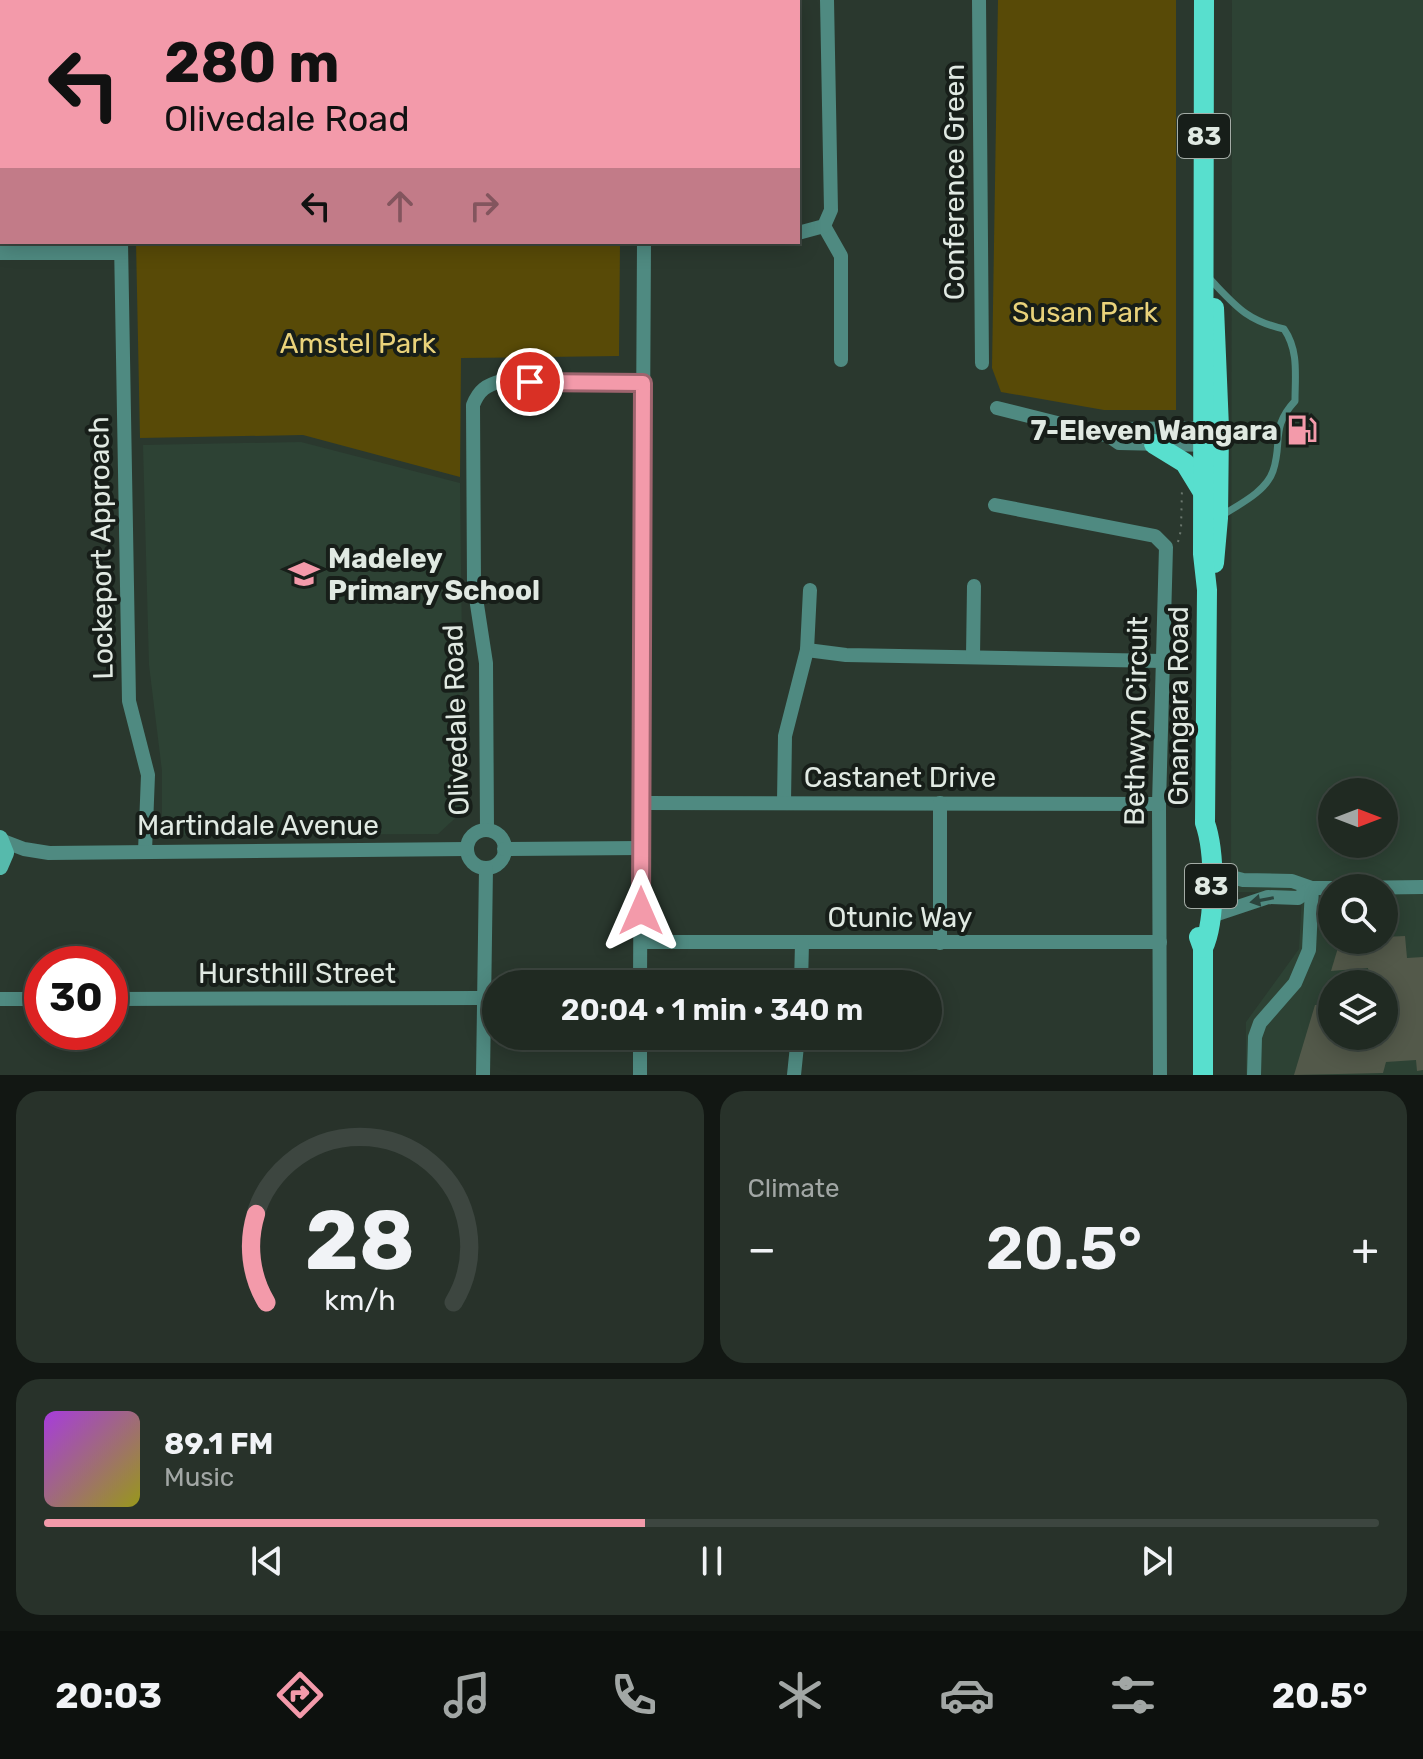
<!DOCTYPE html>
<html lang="en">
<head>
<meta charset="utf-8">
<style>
  :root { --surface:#202a22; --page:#28322a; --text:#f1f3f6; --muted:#a2a7a5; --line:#3d4640; --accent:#f39aaa }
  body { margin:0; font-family:Rubik,sans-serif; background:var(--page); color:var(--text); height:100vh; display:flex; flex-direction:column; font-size:30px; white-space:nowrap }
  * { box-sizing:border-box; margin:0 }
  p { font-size:26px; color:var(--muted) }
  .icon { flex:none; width:44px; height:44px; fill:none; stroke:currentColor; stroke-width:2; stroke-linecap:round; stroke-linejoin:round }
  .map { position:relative; height:1075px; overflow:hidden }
  .sheet { display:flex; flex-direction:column; gap:16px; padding:16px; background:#121713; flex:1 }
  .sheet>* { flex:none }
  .banner { position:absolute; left:0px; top:0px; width:800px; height:244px; box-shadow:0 4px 20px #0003,0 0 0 2px var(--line); background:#f39aaa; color:#111; overflow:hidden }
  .needle { width:52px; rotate:90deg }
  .tools { position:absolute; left:1318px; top:778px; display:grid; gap:16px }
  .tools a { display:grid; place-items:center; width:80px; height:80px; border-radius:50%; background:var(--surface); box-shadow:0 4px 20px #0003,0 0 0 2px var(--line); font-size:40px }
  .speed { position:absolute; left:24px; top:946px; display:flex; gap:16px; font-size:40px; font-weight:700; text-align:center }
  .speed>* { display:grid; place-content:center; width:104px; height:104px; border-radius:50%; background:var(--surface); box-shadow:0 4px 20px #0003,0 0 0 2px var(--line); line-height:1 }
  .speed .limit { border:12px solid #d22; background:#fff; color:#111 }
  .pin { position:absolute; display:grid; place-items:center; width:68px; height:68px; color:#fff; margin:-34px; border:4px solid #fff; border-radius:50%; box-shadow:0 2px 8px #0007 }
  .me { position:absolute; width:88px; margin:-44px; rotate:0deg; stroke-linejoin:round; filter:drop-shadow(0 0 6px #0008) }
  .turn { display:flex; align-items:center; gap:28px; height:168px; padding:0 32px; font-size:36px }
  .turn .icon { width:104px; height:104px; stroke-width:2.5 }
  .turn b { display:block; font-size:56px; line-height:68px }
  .lanes { display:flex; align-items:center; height:76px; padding:0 32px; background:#0003; justify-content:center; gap:40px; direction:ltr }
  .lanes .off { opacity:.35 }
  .big { font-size:60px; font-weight:600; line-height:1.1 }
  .sheet .widget { flex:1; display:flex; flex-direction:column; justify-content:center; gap:12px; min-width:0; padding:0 28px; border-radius:24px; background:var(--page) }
  .sheet .dial { align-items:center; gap:0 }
  .dial svg { height:208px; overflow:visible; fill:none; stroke:var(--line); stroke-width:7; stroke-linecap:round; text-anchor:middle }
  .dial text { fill:var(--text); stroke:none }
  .song { display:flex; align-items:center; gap:24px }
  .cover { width:96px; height:96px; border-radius:12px; background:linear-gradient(135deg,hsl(280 70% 55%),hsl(60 70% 35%)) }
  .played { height:8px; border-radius:4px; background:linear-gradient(90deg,var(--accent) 45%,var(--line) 45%) }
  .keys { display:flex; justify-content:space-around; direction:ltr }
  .heat { display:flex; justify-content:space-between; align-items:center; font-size:44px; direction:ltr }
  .sheet .tiles { flex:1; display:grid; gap:16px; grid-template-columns:1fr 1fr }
  .widget:last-child { grid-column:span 2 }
  .trip { position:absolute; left:482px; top:970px; width:460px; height:80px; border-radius:40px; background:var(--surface); box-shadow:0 4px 20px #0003,0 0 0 2px var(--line); font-weight:600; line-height:80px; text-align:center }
  .menu { display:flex; height:128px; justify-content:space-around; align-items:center; background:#0d110e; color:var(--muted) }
  .menu .icon { width:56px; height:56px }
  .menu .current { color:var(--accent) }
  .menu b { font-size:36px; color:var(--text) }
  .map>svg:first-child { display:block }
  .built { fill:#2d4234; fill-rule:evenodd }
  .green { fill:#584a07 }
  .building { fill:#53594a }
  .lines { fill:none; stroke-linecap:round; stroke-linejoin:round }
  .path { stroke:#6a766d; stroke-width:2; stroke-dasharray:2 6; stroke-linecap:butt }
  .lane { stroke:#4f8a81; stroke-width:7 }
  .street { stroke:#4f8a81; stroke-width:14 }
  .secondary { stroke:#56baac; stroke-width:16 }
  .primary { stroke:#58dfce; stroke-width:20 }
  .oneway { fill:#2b443d }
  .route-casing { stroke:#9e646e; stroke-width:20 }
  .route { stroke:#f39aaa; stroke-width:14 }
  .labels { text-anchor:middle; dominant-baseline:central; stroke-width:8; stroke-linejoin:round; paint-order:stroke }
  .shield { fill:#171e19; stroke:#a4aca6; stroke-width:2 }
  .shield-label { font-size:26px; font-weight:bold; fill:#e0e9e2 }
  .street-label { font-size:28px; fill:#e0e9e2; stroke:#171e19 }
  .park-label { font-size:28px; fill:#e9d27a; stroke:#171e19 }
  .poi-label { font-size:28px; font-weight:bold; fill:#e0e9e2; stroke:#171e19; text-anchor:end }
</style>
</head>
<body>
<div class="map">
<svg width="1423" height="1075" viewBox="0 0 1423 1075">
  <rect width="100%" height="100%" fill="#2a382e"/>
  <g class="built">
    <path d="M 1232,0 L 1423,0 L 1423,1075 L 1246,1075 L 1246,1022 L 1299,949 L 1302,893 L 1231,892 ZM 1332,792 L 1384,792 L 1384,844 L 1332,844 ZM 1332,888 L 1384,888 L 1384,940 L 1332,940 ZM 1332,984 L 1384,984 L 1384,1036 L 1332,1036 Z"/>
    <polygon points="301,442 460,483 464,810 438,834 162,835 162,771 149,665 143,445"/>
  </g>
  <g class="green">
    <polygon points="299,0 622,0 299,2"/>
    <polygon points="998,0 1176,0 1176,410 1104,410 1001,392 992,368"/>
    <polygon points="136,242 620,242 619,356 461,358 460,477 303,435 140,438"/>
  </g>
  <polygon class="building" points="1405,936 1407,958 1423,957 1423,1070 1417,1071 1416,1060 1386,1062 1383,1073 1294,1075 1315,1005 1332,1004 1332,1036 1384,1036 1384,984 1369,984 1368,968 1331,971 1340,941 1384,940 1384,937"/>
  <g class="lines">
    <g class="path">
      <polyline points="0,236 2,238"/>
      <polyline points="1178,542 1181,530 1182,488"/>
    </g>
    <path class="lane" d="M 1208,277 C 1235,305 1245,320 1284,329 C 1299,351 1295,375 1295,401 C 1270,428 1283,442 1273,471 C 1266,492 1238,505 1221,516"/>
    <g class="street">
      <polyline points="642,0 642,2"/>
      <polyline points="979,0 982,363"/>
      <polyline points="128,2 128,0"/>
      <polyline points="282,2 282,0"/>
      <polyline points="824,226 841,256 841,360"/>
      <polyline points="798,233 824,226 831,210 827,0"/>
      <polyline points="121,242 129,701 148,775 145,851"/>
      <polyline points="0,253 121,253"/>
      <polyline points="997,408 1109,436 1119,443 1210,445"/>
      <polyline points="1109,436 1120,429 1210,428"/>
      <polyline points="995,505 1155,536 1166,547 1159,804 1160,1075"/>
      <polyline points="807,650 846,655 1162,661"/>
      <polyline points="973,656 974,586"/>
      <polyline points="784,802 785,736 807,650 810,590"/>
      <polyline points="641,803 1159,804"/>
      <polyline points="940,803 940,943"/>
      <path d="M 487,830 L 486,663 L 474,585 L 473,405 C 479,390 486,385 502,381 L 643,383"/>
      <circle cx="486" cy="849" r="19"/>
      <polyline points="3,841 24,849 49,853 467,849"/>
      <polyline points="504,849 641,848"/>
      <polyline points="1211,865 1228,876 1243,880 1292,881 1312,888 1332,888"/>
      <polyline points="1346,888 1423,887"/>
      <polyline points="1211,916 1268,897 1298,898 1312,888"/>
      <polyline points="641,942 1160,942"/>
      <polyline points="640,984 644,242"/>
      <polyline points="801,984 802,943"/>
      <polyline points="0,999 42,999"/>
      <polyline points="110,999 484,998"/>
      <polyline points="483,1075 486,868"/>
      <polyline points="640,1075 640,1036"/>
      <polyline points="794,1075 798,1036"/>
      <polyline points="1254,1075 1255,1037 1260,1023 1295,983 1309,950 1312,888"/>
    </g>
    <polyline class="secondary" points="0,838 6,853 0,867"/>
    <g class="primary">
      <polyline points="1154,444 1185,463 1204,494"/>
      <polyline points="1214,563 1218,518 1219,428 1214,308"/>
      <polyline points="1199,937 1203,948 1203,1075"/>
      <path d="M 1203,948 C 1216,921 1215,851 1205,823 L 1207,590 L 1203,554 L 1204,0"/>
    </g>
  </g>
  <defs><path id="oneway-solid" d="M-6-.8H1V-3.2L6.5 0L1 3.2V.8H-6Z" transform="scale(2)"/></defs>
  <use class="oneway" href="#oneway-solid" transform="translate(1262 900) rotate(169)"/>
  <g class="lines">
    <g class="route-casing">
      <polyline id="route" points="530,382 643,383 641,911"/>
    </g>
    <use href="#route" class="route"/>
  </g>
  <defs>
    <g id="fuel-bare" transform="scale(2.4)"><path d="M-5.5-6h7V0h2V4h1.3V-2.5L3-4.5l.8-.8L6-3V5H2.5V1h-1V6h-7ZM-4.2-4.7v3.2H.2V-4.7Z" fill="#f39aaa" stroke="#171e19" stroke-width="2.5" paint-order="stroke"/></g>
    <g id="school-bare" transform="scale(2.4)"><path d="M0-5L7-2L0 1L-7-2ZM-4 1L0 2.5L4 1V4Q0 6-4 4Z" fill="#f39aaa" stroke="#171e19" stroke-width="2.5" paint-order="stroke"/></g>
  </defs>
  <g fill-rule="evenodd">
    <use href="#fuel-bare" x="1302" y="430"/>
    <use href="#school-bare" x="304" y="574"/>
  </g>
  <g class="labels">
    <g class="shield">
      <rect x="1178" y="114" width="52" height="44" rx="6"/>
      <rect x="1185" y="864" width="52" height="44" rx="6"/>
    </g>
    <g class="shield-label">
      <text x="1204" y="136">83</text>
      <text x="1211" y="886">83</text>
    </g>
    <g class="street-label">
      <text transform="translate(954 182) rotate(-90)">Conference Green</text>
      <text transform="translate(101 548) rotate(-91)">Lockeport Approach</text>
      <text transform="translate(1178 706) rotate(-90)">Gnangara Road</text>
      <text transform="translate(456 720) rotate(-92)">Olivedale Road</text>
      <text transform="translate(1136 721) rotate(-89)">Bethwyn Circuit</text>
      <text x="900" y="777">Castanet Drive</text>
      <text x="258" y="825">Martindale Avenue</text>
      <text x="900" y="917">Otunic Way</text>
      <text x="297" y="973">Hursthill Street</text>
    </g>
    <g class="park-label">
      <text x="1085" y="312">Susan Park</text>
      <text x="358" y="343">Amstel Park</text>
    </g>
    <g class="poi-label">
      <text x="1278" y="430">7-Eleven Wangara</text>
      <text x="328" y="558" text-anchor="start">Madeley<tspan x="328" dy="32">Primary School</tspan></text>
    </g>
  </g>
</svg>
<div class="tools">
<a><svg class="needle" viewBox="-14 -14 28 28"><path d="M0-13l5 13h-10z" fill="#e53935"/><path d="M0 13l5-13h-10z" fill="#a2a7a5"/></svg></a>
<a><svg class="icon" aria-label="search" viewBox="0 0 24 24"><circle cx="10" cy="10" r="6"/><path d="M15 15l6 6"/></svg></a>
<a><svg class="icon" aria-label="layers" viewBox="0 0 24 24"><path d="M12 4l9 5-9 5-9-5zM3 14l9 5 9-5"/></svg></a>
</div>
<div class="speed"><div class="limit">30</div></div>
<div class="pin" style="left:530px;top:382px;background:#d93025"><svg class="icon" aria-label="arrive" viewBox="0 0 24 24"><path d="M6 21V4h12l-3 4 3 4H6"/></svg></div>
<svg class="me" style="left:641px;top:911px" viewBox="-20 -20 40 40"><path d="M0-17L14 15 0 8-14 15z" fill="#f39aaa" stroke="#fff" stroke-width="4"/></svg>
<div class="trip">20:04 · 1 min · 340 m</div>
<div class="banner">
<div class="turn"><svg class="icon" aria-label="left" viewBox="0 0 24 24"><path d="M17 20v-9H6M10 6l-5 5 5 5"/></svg><div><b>280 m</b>Olivedale Road</div></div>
<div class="lanes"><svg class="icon" aria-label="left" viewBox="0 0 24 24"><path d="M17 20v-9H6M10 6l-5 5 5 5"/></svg><svg class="icon off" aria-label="ahead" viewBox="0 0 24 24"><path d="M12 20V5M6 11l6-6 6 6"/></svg><svg class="icon off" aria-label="right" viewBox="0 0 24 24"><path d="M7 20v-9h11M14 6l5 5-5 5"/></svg></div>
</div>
</div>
<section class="sheet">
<div class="tiles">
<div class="widget dial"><svg viewBox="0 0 100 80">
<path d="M14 69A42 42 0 1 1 86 69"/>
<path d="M14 69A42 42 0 0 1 10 35" stroke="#f39aaa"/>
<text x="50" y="56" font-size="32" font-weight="700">28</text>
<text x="50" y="72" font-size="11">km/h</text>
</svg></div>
<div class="widget"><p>Climate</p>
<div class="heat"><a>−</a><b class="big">20.5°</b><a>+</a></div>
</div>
<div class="widget">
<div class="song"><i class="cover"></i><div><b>89.1 FM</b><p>Music</p></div></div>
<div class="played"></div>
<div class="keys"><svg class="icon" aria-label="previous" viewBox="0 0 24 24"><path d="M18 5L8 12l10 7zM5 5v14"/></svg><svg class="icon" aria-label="pause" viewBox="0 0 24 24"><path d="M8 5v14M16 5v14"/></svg><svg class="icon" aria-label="next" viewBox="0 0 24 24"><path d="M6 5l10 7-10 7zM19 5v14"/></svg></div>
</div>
</div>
</section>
<nav class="menu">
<b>20:03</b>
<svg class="icon current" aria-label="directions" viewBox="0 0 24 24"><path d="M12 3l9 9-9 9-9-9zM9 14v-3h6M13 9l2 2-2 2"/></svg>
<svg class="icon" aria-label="music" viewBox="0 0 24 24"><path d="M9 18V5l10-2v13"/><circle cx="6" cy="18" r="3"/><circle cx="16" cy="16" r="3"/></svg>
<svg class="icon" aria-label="phone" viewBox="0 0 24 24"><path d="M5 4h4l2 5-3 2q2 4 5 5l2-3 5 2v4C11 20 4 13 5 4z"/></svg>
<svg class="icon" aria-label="climate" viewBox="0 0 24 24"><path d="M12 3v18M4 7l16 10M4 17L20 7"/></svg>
<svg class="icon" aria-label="car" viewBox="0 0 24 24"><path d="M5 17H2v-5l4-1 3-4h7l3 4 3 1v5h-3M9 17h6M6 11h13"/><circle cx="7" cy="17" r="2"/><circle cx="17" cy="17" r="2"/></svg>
<svg class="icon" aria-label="filters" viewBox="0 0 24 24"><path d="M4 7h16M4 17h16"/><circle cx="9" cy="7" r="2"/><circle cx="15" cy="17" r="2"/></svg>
<b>20.5°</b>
</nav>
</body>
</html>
